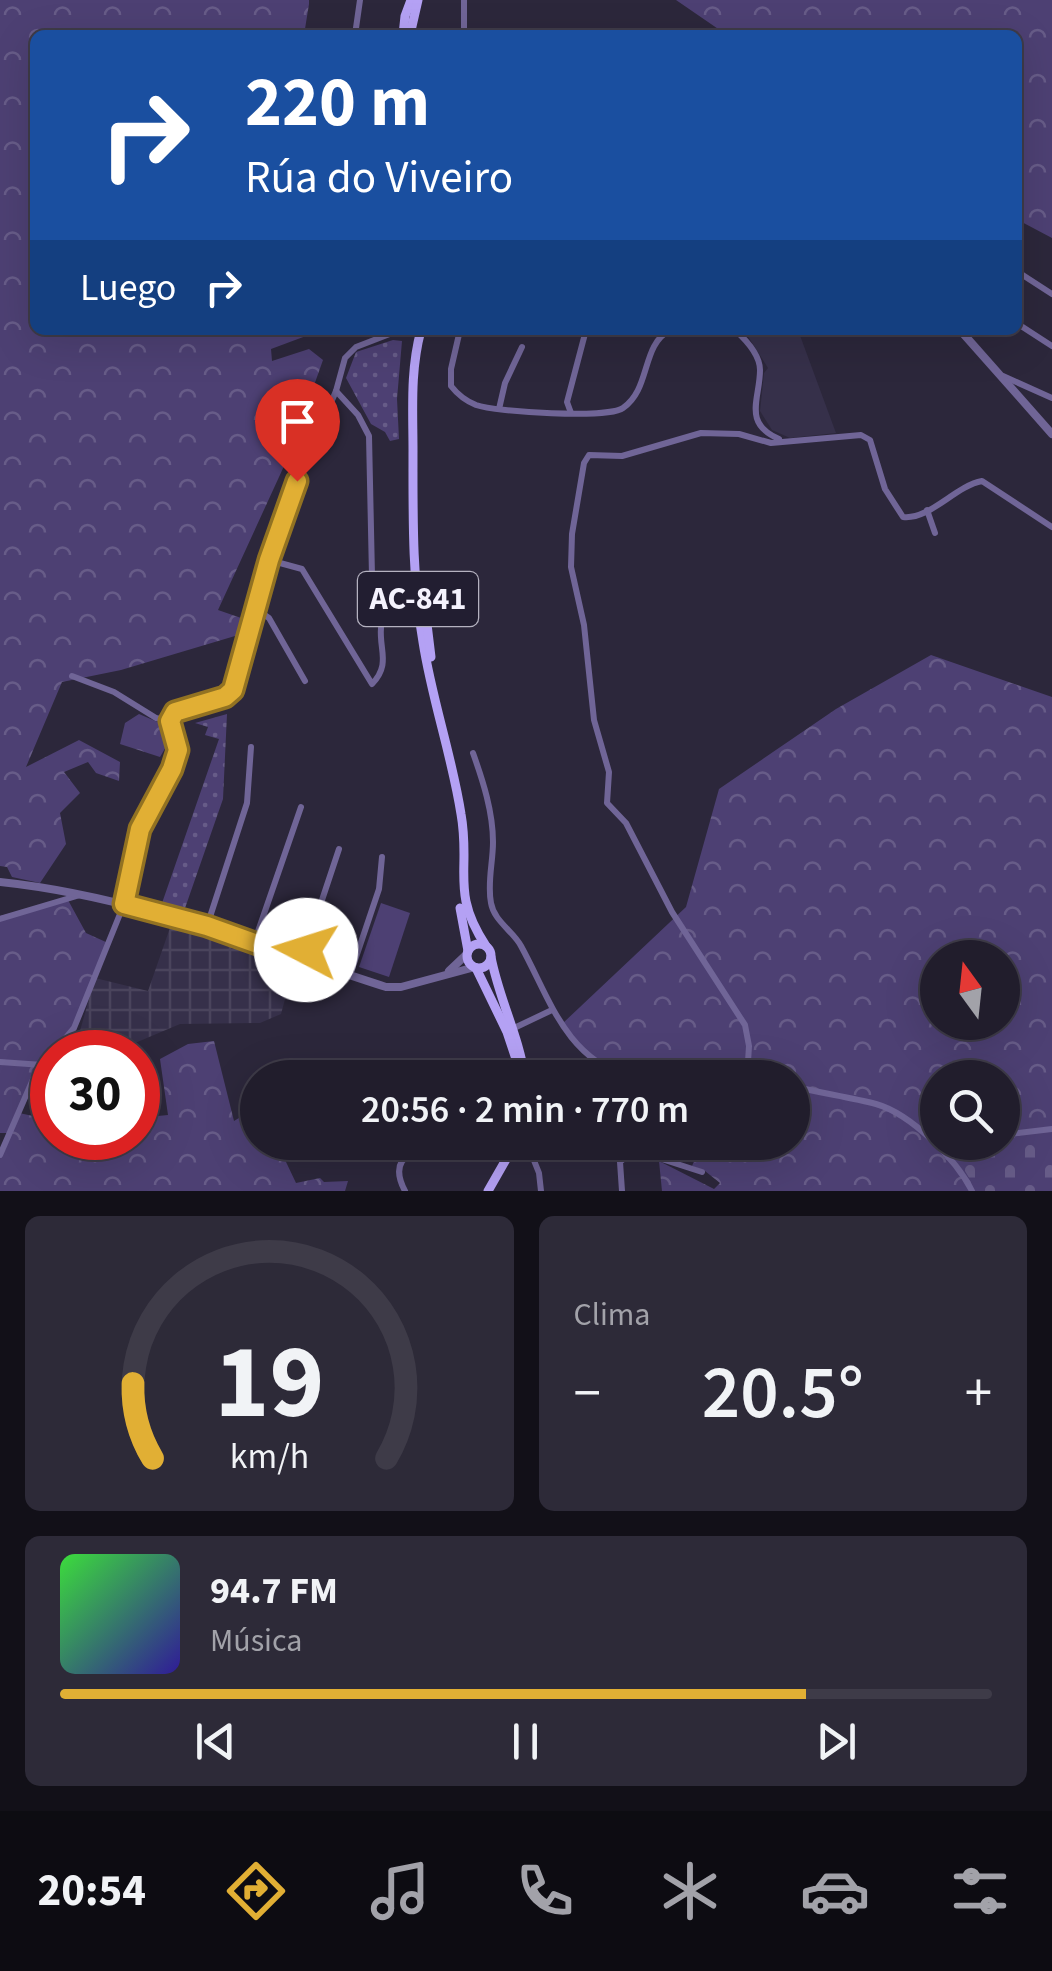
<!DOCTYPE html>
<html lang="es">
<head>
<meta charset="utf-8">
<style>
  :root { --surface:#211d2c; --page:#2d2a38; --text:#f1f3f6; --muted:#a2a2a9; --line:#3e3b48; --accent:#e1af34 }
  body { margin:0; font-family:"Source Sans 3",sans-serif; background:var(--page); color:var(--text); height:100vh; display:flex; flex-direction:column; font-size:38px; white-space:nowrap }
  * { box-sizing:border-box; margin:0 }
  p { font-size:32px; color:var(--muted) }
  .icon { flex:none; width:55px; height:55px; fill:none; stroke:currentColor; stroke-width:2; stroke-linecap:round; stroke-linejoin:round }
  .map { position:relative; height:1191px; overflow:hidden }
  .sheet { display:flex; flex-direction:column; gap:25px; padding:25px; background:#121018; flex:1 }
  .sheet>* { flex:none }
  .guide { position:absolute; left:30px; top:30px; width:992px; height:305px; border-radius:15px; box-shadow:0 10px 40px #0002,0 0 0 2px var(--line); background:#1a4fa0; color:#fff; overflow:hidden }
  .needle { width:65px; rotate:345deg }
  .controls { position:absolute; left:920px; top:940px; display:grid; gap:20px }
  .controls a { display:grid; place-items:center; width:100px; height:100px; border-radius:50%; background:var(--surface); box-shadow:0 10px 40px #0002,0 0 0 2px var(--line); font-size:50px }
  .speed { position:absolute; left:30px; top:1030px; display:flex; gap:20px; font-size:50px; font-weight:700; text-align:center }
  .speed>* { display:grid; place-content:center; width:130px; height:130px; border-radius:50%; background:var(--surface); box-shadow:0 10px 40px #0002,0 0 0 2px var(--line); line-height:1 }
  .speed .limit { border:15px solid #d22; background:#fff; color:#111 }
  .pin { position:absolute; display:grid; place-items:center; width:85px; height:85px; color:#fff; margin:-102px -42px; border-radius:50% 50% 50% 0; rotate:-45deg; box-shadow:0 0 10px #0007 }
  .pin .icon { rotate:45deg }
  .me { position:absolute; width:110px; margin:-55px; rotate:275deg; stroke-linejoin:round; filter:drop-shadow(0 0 8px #0008) }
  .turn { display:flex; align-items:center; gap:35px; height:210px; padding:0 50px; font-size:45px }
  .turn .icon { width:130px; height:130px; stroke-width:2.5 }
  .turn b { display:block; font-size:70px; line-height:85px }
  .then { display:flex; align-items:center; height:95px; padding:0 50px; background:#0003; gap:20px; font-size:38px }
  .big { font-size:75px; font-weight:600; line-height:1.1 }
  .sheet .card { flex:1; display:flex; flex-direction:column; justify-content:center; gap:15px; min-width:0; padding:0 35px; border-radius:15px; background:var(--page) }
  .sheet .dial { align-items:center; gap:0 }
  .dial svg { height:260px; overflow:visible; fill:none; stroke:var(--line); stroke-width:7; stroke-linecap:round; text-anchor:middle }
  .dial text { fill:var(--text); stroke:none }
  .song { display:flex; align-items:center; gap:30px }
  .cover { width:120px; height:120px; border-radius:15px; background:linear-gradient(135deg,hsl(120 70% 55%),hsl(250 70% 35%)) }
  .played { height:10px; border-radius:5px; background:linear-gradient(90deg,var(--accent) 80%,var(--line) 80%) }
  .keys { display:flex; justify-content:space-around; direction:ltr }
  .heat { display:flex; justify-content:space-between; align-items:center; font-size:55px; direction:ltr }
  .sheet .tiles { flex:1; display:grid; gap:25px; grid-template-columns:1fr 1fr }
  .card:last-child { grid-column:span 2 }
  .trip { position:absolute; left:240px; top:1060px; width:570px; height:100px; border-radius:50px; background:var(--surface); box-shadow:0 10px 40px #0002,0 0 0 2px var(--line); font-weight:600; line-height:100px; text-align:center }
  .menu { display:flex; height:160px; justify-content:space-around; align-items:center; background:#0d0c12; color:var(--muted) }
  .menu .icon { width:70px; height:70px }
  .menu .current { color:var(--accent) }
  .menu b { font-size:45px; color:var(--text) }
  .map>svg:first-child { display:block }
  .built { fill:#36304a }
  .industrial { fill:url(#industrial-grid) }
  .grass { fill:url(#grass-dots) }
  .forest { fill:url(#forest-crowns); fill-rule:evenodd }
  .cemetery { fill:url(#cemetery-stones) }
  .pitch { fill:#4d4073 }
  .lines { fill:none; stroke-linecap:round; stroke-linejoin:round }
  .minor { stroke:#706597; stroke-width:6 }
  .tertiary { stroke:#706597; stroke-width:8 }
  .primary { stroke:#b4a1f4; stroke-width:9 }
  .route-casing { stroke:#927222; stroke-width:25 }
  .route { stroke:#e1af34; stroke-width:18 }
  .labels { text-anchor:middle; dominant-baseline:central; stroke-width:10; stroke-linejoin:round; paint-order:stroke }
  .shield { fill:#221e31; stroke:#b5b2c0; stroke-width:2.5 }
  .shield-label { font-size:32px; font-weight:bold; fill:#f4f2fd }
</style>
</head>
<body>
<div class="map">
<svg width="1052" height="1191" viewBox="0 0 1052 1191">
  <defs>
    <pattern id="industrial-grid" width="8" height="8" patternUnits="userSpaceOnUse" patternTransform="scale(2.5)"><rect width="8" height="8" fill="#36304a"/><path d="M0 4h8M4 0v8" fill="none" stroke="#4a445c"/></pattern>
    <pattern id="grass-dots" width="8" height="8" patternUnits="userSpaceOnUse" patternTransform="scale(2.5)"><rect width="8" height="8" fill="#4d4073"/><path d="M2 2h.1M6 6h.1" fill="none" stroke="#675c88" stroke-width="1.8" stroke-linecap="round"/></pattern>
    <pattern id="forest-crowns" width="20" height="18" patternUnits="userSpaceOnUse" patternTransform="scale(2.5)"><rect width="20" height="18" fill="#4d4073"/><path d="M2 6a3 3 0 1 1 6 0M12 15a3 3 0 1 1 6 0" fill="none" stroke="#675c88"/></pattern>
    <pattern id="cemetery-stones" width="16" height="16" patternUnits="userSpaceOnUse" patternTransform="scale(2.5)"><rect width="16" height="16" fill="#4d4073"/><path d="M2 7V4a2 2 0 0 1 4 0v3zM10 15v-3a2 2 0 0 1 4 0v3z" fill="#675c88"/></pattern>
  </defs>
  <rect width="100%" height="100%" fill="#2c273b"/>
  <polygon class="built" points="744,330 798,330 836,433 790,438 772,430 760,411 764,373 768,368"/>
  <polygon class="industrial" points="172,922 295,962 281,1014 260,1023 180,1024 135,1043 132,1052 74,1052 95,978 148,991"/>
  <g class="grass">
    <polygon points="393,340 402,341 397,399 399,439 390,441 385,432 371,424 346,378 356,352"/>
    <polygon points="227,714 223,799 184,911 161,906 219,739 205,735 208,727 195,723"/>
  </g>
  <g class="forest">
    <polygon points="0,0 309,0 309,4 304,35 35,35 35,330 322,330 271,349 272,361 309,349 323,360 290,453 218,610 244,619 245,633 121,670 62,682 26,767 79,740 120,762 119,781 96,773 88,762 64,772 80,793 60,813 66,844 40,883 12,877 7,867 0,866"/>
    <polygon points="676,0 1052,0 1052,238 1018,220 1018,35 727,35"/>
    <path d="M 931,655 L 1052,697 L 1052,1191 L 662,1191 L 659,1161 L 714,1189 L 720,1183 L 705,1171 L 692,1166 L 700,1148 L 689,1143 L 792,1142 L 792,1078 L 634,1077 L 592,1058 L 562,1024 L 686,907 L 719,789 L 836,709 ZM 938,958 L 1002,958 L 1002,1022 L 938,1022 ZM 938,1078 L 1002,1078 L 1002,1142 L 938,1142 Z"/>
    <polygon points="139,714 167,726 170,740 160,757 120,744 125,723"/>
    <polygon points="68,900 86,933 108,943 74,1028 33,1081 19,1113 52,1120 52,1138 138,1138 138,1118 168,1115 160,1059 188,1044 214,1041 234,1121 257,1107 258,1142 277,1143 296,1183 320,1178 324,1182 348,1181 345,1191 0,1191 0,1155 9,1133 0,1133 0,916"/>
  </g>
  <polygon class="cemetery" points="1042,1134 1052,1166 1052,1191 977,1191 956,1156 972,1143 1002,1142 1003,1137"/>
  <polygon class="pitch" points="381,903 410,913 389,977 359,967"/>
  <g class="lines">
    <g class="minor">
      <polyline points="464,0 464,35"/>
      <polyline points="553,33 553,35"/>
      <polyline points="355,35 360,0"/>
      <polyline points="1018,272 1052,294"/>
      <polyline points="1018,324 1052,346"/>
      <path d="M 460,330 L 451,369 L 451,386 C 458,395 466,401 476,405 C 496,412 608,419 623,408 C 651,389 641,345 670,330"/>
      <path d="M 735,330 C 745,339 760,355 760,370 C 760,399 742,423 779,439"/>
      <polyline points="1003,376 1052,398"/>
      <polyline points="336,391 358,415 369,436 372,576 369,584"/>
      <polyline points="499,409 505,383 522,347"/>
      <polyline points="571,413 567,402 586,330"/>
      <polyline points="927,510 935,533"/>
      <path d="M 269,560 L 302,569 L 372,684 C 391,664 379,650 381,628"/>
      <polyline points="256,609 269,618 305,681"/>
      <polyline points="72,676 114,692 156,718 170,721"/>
      <path d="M 473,753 C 483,781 493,812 493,842 C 493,863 487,883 491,903 C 494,921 513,931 521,946 C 551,1001 564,1055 629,1078"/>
      <polyline points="0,919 80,895"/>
      <polyline points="207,926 247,803 251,747"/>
      <polyline points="254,943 301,807"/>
      <polyline points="302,960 339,849"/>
      <polyline points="350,975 379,889 382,857"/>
      <polyline points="512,1029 552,1010"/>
      <polyline points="54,1052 74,1028 124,904 140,829 171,769 178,750 170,721 175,712 225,697 233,690 269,560 297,481 336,391 345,358 356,347 400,330"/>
      <polyline points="0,1062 43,1065"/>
      <polyline points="514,1062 516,1078"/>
      <path d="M 747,1078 L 749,1046 L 745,1025 L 672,912 L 626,823 L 607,803 L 609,772 L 594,720 L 584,625 L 571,567 L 572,534 L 584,463 L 589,455 L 622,456 L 701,433 L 739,434 L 771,443 L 861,435 L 870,440 L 885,489 L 903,517 C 930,520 955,486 982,481 L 1052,527"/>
      <path d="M 792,1086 C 820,1093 849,1097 876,1104 C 911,1114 956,1159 972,1191"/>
      <polyline points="1002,1135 1052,1129"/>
      <polyline points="613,1142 627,1156 643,1153 702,1172"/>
      <polyline points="524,1143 531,1153 531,1142"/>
      <polyline points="531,1153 539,1173 541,1191"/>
      <polyline points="0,1155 34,1077 52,1055"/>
      <polyline points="948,1157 968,1142"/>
      <path d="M 405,1191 C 380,1144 440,1147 471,1142"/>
      <polyline points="622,1191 620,1162 627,1156"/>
    </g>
    <g class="tertiary">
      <polyline points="960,330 1052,434"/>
      <path d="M 0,882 C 134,896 258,946 386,987 L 401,987 L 475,967"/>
      <polyline points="449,971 467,954"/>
    </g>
    <g class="primary">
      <polyline points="403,35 405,16 411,0"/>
      <polyline points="410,35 418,0"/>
      <path d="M 421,330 C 410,371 413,409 413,451 C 413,515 412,579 423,642 C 432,700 452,756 461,814 C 471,870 450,892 486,946"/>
      <polyline points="422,583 431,657"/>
      <polyline points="460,908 468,951"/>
      <circle cx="479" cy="956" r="12"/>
      <path d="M 491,957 C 499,999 519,1036 525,1078"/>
      <polyline points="476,968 507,1032 518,1065"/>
      <polyline points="523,1142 525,1142"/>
      <polyline points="488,1191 516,1142"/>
    </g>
  </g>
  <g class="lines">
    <g class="route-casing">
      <polyline id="route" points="297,481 269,560 233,690 225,697 175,712 170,721 178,750 172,769 140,829 124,904 207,926 302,960 306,950"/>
    </g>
    <use href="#route" class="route"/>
  </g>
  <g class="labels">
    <rect class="shield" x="358" y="572" width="120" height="54" rx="8"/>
    <g class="shield-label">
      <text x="418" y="599">AC-841</text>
    </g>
  </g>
</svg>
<div class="controls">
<a><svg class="needle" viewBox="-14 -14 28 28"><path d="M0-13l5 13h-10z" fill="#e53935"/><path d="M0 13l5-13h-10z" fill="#a2a2a9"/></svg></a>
<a><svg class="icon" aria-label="search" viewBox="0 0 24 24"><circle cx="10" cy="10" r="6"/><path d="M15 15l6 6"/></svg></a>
</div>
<div class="speed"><div class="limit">30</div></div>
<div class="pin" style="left:297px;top:481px;background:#d93025"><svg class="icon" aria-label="arrive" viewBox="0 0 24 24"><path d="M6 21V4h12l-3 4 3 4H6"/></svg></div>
<svg class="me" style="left:306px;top:950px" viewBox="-20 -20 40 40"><circle r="19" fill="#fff"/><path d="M0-13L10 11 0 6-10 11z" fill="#e1af34"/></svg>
<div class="trip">20:56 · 2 min · 770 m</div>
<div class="guide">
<div class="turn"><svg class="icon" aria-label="right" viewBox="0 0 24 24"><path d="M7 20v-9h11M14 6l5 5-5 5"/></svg><div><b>220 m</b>Rúa do Viveiro</div></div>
<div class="then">Luego<svg class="icon" aria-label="right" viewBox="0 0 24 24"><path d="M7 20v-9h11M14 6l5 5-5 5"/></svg></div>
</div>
</div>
<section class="sheet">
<div class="tiles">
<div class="card dial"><svg viewBox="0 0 100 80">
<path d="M14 69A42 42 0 1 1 86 69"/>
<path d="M14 69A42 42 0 0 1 8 46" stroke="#e1af34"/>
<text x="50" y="56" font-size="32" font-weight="700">19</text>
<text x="50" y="72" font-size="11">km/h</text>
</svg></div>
<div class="card"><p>Clima</p>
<div class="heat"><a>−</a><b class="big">20.5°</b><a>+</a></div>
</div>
<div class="card">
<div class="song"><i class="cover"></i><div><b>94.7 FM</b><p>Música</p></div></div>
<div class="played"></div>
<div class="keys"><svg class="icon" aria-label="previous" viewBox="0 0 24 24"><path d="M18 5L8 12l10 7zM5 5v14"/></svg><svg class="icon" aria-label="pause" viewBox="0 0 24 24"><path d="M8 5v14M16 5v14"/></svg><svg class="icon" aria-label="next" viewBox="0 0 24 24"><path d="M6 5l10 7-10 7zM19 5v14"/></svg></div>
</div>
</div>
</section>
<nav class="menu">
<b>20:54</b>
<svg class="icon current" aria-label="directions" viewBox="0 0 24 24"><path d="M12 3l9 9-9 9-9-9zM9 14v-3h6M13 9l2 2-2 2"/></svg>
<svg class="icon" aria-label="music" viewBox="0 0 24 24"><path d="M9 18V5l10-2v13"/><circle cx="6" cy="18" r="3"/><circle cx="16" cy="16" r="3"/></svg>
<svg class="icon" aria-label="phone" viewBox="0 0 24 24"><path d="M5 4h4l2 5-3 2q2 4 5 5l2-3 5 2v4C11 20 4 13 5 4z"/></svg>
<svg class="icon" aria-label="climate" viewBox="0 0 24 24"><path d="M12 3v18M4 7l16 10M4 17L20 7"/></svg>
<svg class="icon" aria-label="car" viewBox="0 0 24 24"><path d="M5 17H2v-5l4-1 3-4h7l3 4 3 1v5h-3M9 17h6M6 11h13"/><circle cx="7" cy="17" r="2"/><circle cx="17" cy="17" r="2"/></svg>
<svg class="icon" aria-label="filters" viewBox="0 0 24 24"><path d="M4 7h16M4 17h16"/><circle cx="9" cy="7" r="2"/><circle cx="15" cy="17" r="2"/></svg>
</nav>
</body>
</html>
